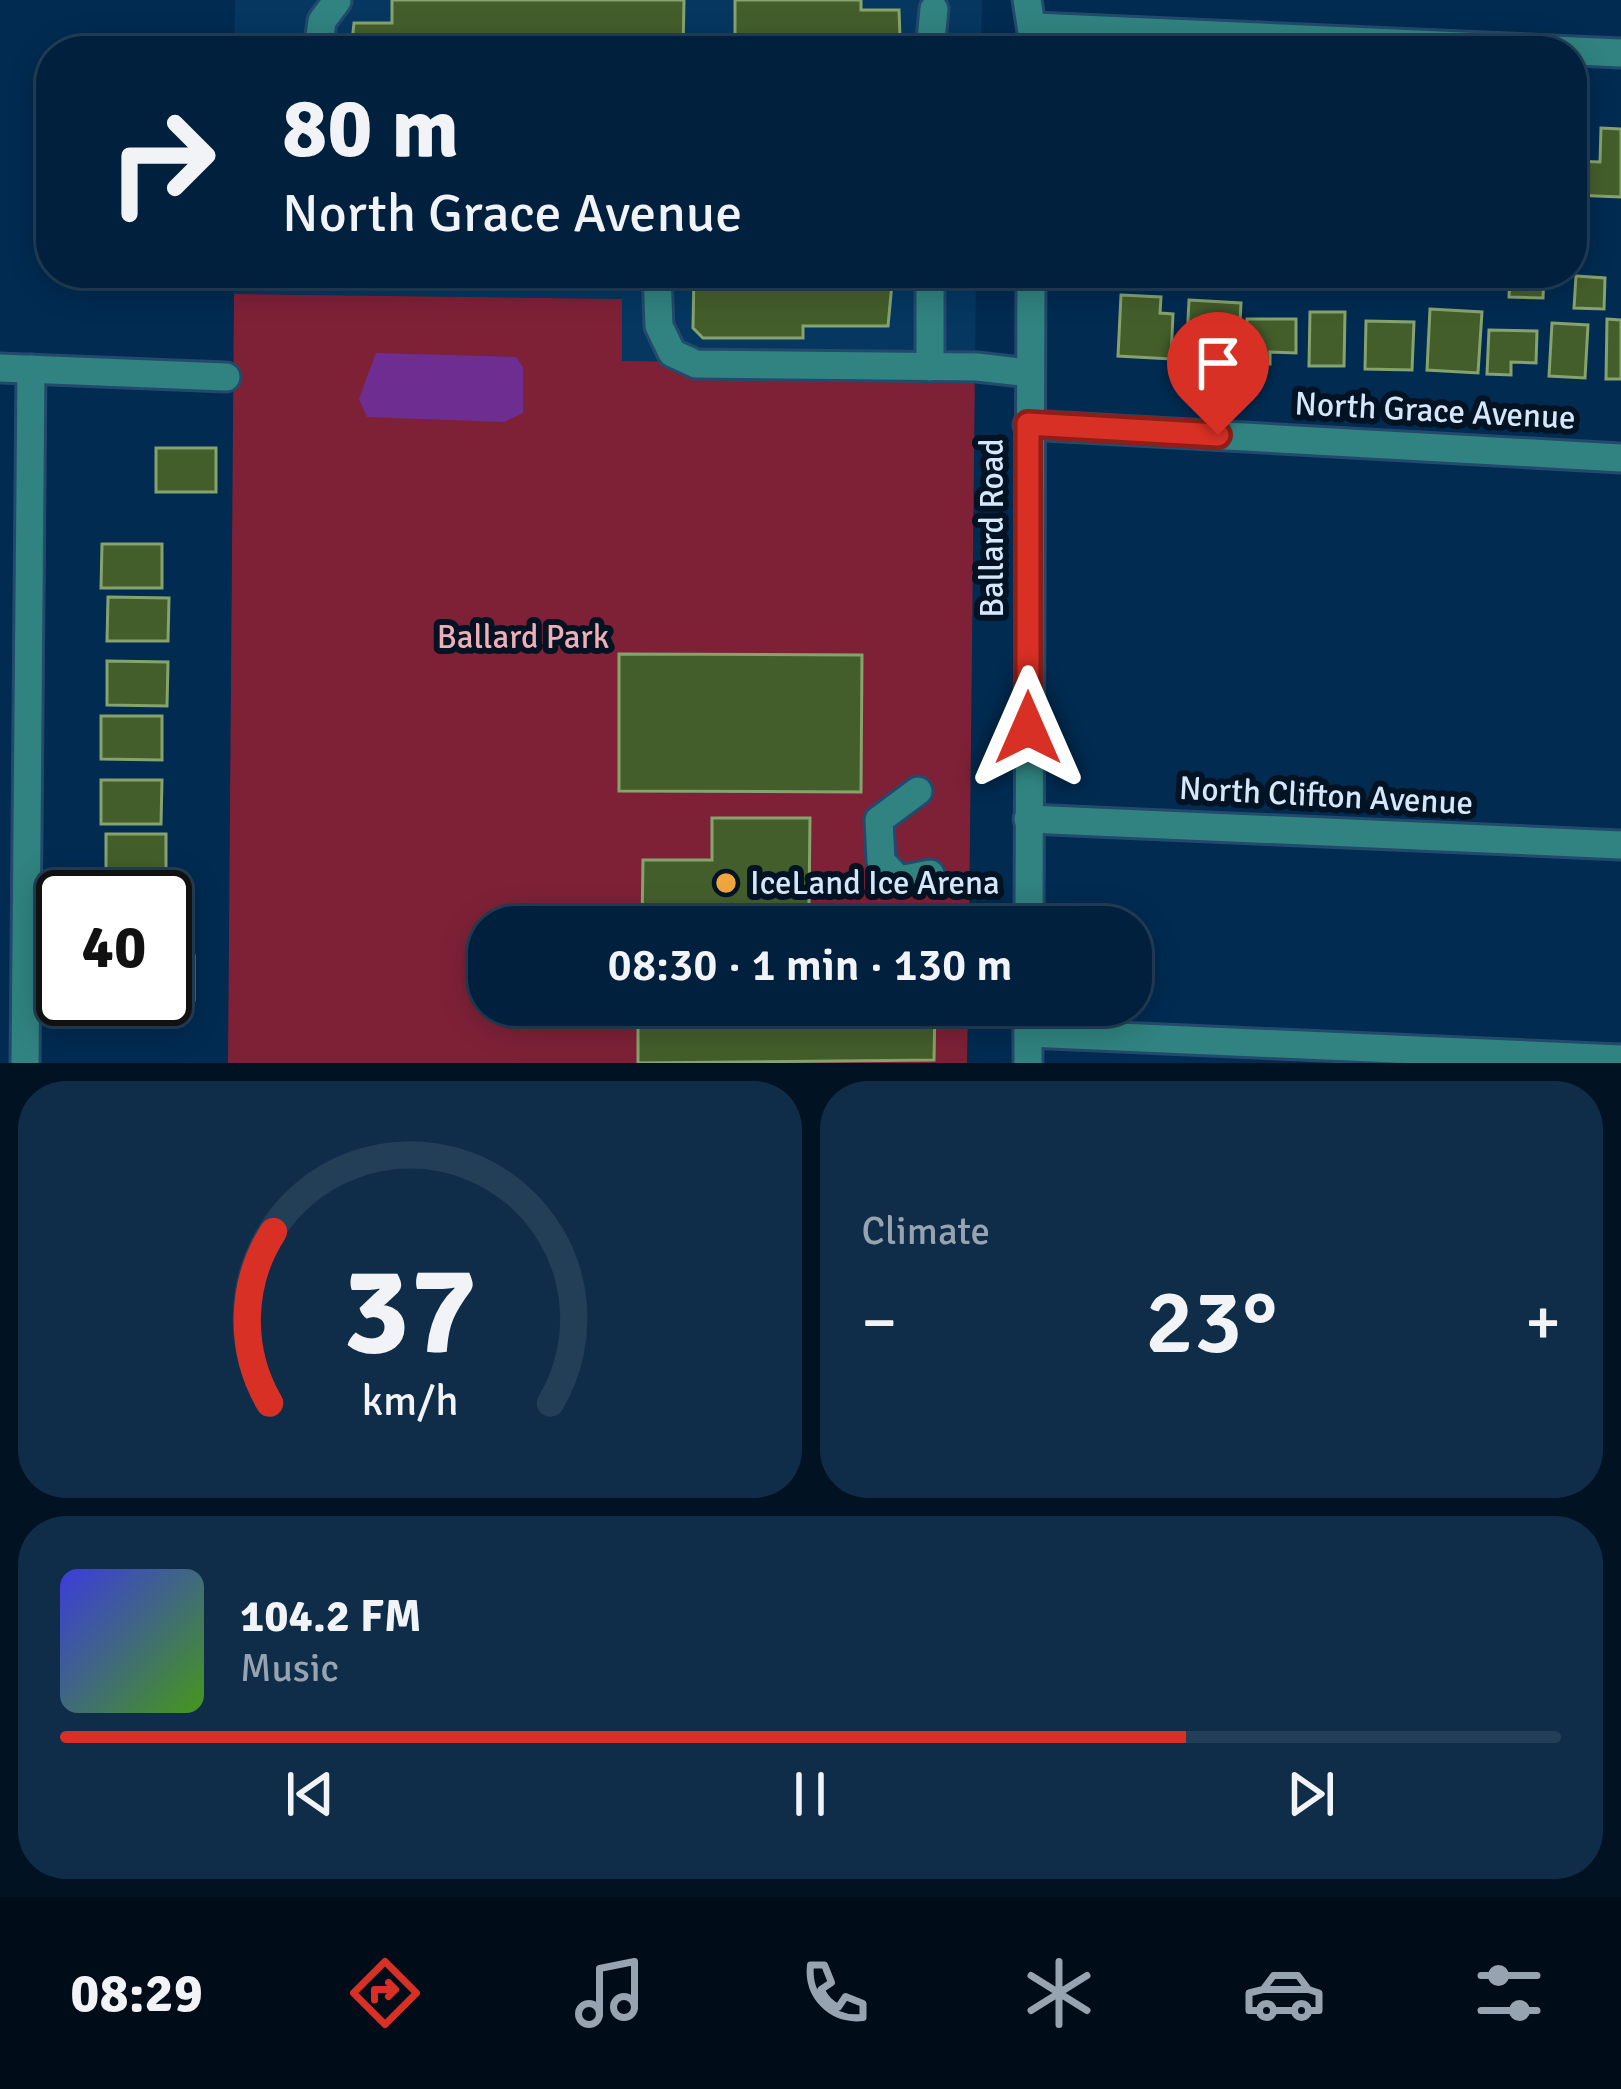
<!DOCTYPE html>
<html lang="en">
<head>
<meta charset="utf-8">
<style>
  :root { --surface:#01203d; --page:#0f2d48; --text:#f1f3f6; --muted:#96a3b0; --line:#233e57; --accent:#d93025 }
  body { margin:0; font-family:Signika,sans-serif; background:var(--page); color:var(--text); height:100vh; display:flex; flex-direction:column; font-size:45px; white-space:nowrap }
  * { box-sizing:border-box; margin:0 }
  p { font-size:39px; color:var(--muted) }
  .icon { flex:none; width:66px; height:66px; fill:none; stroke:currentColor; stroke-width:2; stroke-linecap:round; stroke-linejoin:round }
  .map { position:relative; height:1063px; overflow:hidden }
  .details { display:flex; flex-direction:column; gap:18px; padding:18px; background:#011222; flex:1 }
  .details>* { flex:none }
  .top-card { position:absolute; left:36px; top:36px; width:1551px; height:252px; border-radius:48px; box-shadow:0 6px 30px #0003,0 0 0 3px var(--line); background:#01203d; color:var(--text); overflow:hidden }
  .speed { position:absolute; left:36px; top:870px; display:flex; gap:24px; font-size:60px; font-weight:700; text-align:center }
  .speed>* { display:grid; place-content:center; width:156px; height:156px; border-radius:50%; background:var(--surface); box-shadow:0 6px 30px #0003,0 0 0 3px var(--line); line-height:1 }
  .speed .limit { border:6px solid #111; border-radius:18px; background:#fff; color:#111 }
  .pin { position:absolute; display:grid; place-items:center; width:102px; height:102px; color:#fff; margin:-123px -51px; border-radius:50% 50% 50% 0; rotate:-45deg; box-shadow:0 0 12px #0007 }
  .pin .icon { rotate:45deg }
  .me { position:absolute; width:132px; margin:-66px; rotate:0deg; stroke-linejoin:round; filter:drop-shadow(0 0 9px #0008) }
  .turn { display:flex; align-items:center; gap:42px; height:252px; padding:0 48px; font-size:54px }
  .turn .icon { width:156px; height:156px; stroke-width:2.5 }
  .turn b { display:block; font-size:84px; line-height:102px }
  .big { font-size:90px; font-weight:600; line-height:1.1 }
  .details .widget { flex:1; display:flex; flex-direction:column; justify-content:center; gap:18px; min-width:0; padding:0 42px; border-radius:48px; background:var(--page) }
  .details .dial { align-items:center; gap:0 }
  .dial svg { height:312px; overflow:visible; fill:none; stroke:var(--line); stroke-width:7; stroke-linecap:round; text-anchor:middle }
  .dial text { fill:var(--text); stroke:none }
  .song { display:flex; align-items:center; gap:36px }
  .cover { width:144px; height:144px; border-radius:18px; background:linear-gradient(135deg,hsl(240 70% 55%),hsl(100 70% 35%)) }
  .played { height:12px; border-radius:6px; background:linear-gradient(90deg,var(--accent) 75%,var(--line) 75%) }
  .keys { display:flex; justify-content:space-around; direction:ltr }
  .heat { display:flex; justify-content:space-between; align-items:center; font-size:66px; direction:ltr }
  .details .tiles { flex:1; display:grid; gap:18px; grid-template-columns:1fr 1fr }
  .widget:last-child { grid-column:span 2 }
  .trip { position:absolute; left:468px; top:906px; width:684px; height:120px; border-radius:48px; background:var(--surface); box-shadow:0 6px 30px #0003,0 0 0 3px var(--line); font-weight:600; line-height:120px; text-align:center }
  .tab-bar { display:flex; height:192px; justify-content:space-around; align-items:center; background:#000d18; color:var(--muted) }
  .tab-bar .icon { width:84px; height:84px }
  .tab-bar .selected { color:var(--accent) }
  .tab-bar b { font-size:54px; color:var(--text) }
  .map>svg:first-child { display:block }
  .built { fill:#053761 }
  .green { fill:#7e2137 }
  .water { fill:#6e2e91 }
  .building { fill:#445e2b; stroke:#86a36d; stroke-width:3 }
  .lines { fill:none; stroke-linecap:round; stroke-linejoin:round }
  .minor-casing { stroke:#23496c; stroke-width:33 }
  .minor { stroke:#308380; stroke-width:27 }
  .route-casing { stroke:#8d1f18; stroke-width:30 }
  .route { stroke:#d93025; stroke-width:21 }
  .poi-dot { fill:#f0a63f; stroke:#041324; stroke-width:4.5 }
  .labels { text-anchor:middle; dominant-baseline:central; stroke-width:12; stroke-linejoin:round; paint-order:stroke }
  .street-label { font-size:33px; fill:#d5e7fa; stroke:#041324 }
  .park-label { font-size:33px; fill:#f0afb7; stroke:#041324 }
  .poi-label { font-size:33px; fill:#d5e7fa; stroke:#041324; text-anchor:start }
</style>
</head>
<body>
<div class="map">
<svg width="1621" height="1063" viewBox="0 0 1621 1063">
  <rect width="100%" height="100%" fill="#012b51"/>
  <g class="built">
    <polygon points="235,0 982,0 981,51 234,51"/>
    <polygon points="234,273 976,273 975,364 621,361 621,299 234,294"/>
  </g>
  <polygon class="green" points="234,294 622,299 622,361 975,364 969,927 489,927 489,1005 968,1005 967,1063 228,1063"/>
  <polygon class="water" points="376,353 516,357 523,367 523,413 504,422 367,417 359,399"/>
  <g class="building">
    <polygon points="392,0 684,0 683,51 351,51 354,23 392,23"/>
    <polygon points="735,0 861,0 861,10 899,10 900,37 914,37 914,51 722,51 722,39 735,39"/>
    <polygon points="1601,128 1621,129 1621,197 1572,195 1574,161 1600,162"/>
    <polygon points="694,273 893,273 888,326 803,326 803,338 703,338 693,328"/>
    <polygon points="1510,273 1544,273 1543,298 1509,297"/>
    <polygon points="1576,276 1605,278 1604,309 1574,308"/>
    <polygon points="1121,295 1161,297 1160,313 1173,314 1171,359 1118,356"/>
    <polygon points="1189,300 1241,303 1238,362 1186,359"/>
    <polygon points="1430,309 1482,312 1478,373 1427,370"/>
    <polygon points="1310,312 1345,312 1344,366 1309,366"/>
    <polygon points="1247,319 1296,319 1296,353 1270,352 1270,364 1246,363"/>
    <polygon points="1607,319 1621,320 1621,379 1606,379"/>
    <polygon points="1366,321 1414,322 1412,370 1365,369"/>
    <polygon points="1552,323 1588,325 1585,378 1549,376"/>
    <polygon points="1489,330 1537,331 1536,363 1511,362 1511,375 1487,374"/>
    <rect x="156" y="448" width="60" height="44"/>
    <polygon points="102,544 162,544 162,588 101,588"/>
    <polygon points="108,597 169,598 168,641 107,641"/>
    <polygon points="619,654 862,655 861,792 619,791"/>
    <polygon points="107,661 168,662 167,706 107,705"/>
    <polygon points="101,716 162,716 162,760 101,759"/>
    <polygon points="101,780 162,780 161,824 101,824"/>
    <polygon points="712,818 810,818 809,906 935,906 935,927 642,927 643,860 712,860"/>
    <polygon points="106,834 166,834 166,878 106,877"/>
    <polygon points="165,956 194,956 194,1000 133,999 165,999"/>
    <polygon points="935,1005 934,1060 638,1063 638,1007"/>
  </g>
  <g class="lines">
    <g class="minor-casing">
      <g id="minor">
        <polyline points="1027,0 1035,51"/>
        <polyline points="1035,27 1621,53"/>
        <polyline points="318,51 322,21 337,1"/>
        <polyline points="930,51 934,9"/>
        <polyline points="657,273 659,326 672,353 696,364 977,367 1029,373"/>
        <polyline points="930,273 930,367"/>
        <polyline points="0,368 226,377"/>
        <polyline points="1028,425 1621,458"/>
        <polyline points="918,791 879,820 881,861 899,880 930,874"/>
        <polyline points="1028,819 1621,845"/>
        <polyline points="1029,927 1031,273"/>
        <polyline points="1028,1033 1621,1059"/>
        <polyline points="25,1063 31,369"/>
        <polyline points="1028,1063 1028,1005"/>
      </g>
    </g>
    <use href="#minor" class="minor"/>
  </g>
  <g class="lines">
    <g class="route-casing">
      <polyline id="route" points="1028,728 1028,424 1218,435"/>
    </g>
    <use href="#route" class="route"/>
  </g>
  <circle class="poi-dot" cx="726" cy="883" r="12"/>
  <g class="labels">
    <g class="street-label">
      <text transform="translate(1435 411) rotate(3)">North Grace Avenue</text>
      <text transform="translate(992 528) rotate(-90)">Ballard Road</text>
      <text transform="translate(1326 796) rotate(3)">North Clifton Avenue</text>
    </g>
    <g class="park-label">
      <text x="523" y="637">Ballard Park</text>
    </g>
    <g class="poi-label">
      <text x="750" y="883">IceLand Ice Arena</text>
    </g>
  </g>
</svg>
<div class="speed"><div class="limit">40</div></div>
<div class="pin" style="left:1218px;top:435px;background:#d93025"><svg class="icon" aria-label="arrive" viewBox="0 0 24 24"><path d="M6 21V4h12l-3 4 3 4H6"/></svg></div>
<svg class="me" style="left:1028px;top:728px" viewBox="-20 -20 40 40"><path d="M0-17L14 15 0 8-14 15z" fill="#d93025" stroke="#fff" stroke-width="4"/></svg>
<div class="trip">08:30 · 1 min · 130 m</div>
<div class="top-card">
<div class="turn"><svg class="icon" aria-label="right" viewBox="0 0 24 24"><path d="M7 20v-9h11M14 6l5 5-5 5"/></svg><div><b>80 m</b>North Grace Avenue</div></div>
</div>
</div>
<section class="details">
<div class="tiles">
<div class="widget dial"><svg viewBox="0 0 100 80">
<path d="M14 69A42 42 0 1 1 86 69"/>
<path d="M14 69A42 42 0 0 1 15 25" stroke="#d93025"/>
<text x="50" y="56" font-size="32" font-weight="700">37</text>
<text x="50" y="72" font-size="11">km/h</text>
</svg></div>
<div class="widget"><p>Climate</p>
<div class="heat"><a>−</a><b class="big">23°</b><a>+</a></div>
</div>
<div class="widget">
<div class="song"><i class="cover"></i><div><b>104.2 FM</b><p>Music</p></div></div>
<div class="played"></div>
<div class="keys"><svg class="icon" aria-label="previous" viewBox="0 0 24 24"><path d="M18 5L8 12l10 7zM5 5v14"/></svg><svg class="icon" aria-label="pause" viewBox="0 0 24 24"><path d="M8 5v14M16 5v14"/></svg><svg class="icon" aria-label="next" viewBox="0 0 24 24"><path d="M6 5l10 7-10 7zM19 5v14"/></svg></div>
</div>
</div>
</section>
<nav class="tab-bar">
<b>08:29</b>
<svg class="icon selected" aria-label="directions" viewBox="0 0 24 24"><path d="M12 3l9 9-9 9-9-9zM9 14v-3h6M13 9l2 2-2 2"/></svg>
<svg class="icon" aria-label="music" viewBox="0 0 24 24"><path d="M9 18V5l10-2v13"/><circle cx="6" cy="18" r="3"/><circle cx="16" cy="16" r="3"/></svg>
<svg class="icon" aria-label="phone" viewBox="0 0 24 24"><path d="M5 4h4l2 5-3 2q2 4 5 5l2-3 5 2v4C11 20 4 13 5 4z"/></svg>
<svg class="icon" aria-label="climate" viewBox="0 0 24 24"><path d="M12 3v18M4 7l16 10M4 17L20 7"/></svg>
<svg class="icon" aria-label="car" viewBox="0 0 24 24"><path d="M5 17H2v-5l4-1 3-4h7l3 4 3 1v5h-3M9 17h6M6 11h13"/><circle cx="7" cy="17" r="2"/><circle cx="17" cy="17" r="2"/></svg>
<svg class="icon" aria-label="filters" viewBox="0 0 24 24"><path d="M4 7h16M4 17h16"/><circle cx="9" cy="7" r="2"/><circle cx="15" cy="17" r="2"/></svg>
</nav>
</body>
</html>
